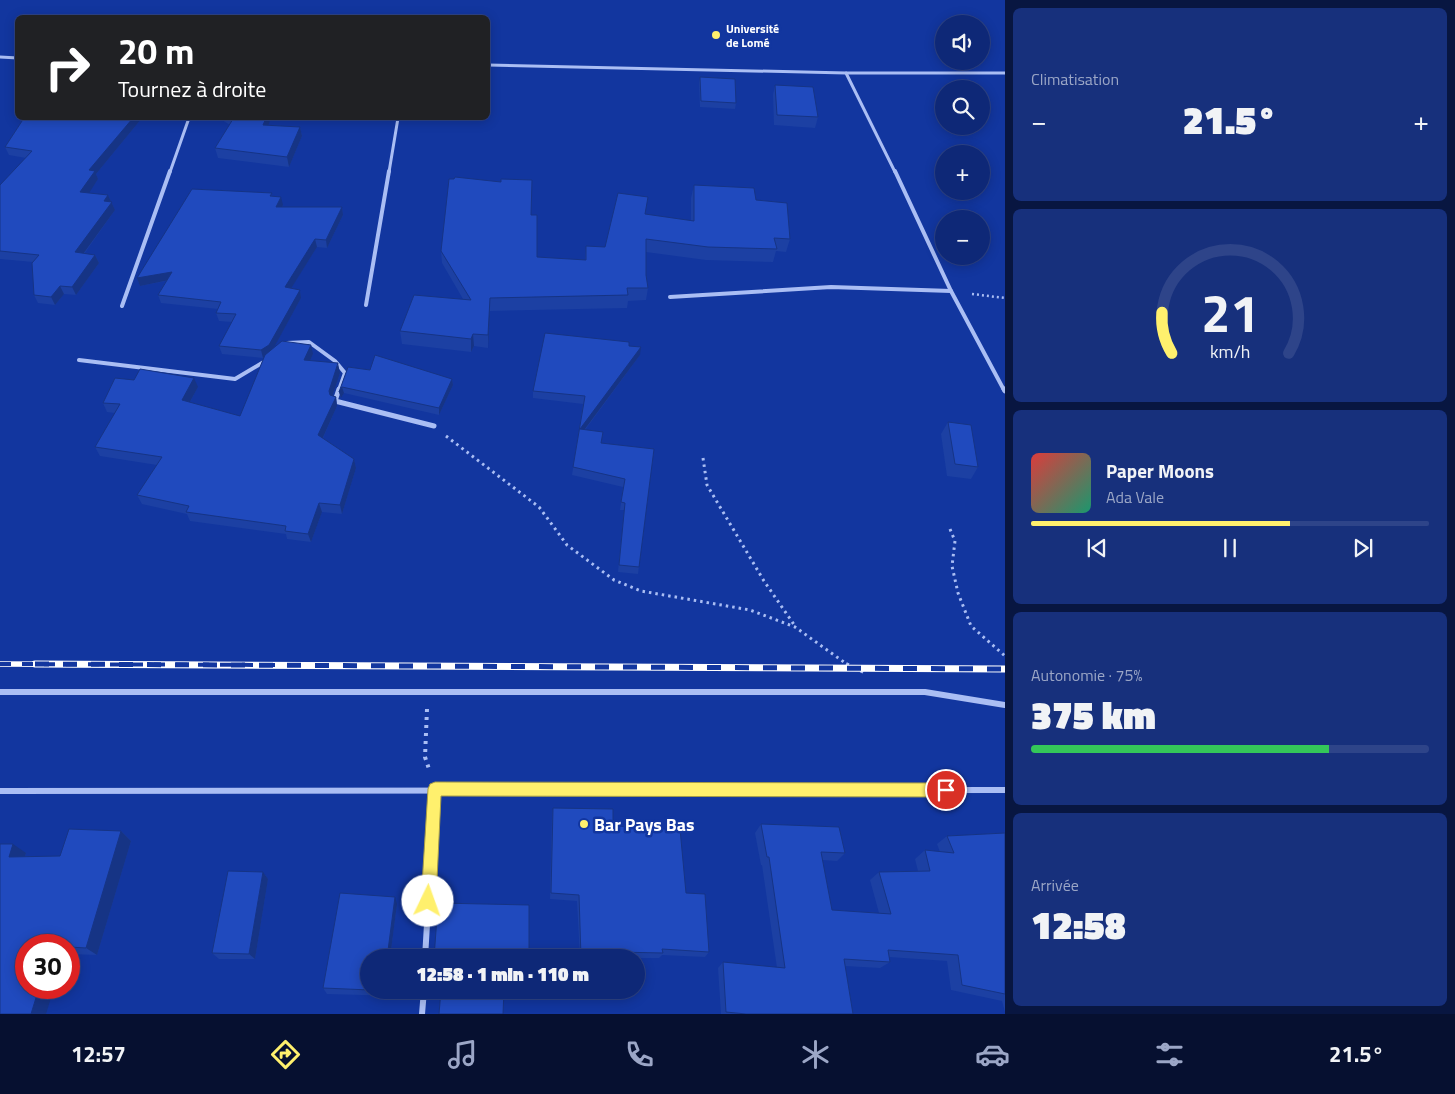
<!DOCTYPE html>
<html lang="fr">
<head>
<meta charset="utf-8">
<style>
  :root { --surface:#0e2877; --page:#17307c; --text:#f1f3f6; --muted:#9ba6c6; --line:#2e4489; --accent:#fff06d }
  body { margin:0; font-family:"Titillium Web",sans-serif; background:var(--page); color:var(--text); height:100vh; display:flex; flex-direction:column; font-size:19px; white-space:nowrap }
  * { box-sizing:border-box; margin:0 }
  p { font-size:16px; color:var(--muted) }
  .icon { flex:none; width:28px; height:28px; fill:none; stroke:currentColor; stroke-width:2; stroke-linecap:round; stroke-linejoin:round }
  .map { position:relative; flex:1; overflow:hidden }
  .panel { display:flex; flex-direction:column; gap:8px; padding:8px; background:#081641; width:450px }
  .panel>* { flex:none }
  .top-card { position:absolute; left:15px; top:15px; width:475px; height:105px; border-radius:8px; box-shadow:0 2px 12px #0003,0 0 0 1px var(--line); background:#202124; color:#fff; overflow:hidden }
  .controls { position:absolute; left:935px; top:15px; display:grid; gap:10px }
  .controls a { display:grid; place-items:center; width:55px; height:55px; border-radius:50%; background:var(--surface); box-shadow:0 2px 12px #0003,0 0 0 1px var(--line); font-size:25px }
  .speed { position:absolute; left:15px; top:934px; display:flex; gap:10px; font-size:25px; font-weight:700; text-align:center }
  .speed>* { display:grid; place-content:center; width:65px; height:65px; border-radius:50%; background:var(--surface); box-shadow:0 2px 12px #0003,0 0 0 1px var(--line); line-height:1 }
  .speed .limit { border:8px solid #d22; background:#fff; color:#111 }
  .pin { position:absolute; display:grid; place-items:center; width:42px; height:42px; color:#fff; margin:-21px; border:2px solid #fff; border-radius:50%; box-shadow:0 1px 5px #0007 }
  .me { position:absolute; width:55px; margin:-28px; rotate:3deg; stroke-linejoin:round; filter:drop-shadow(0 0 4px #0008) }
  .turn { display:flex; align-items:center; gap:18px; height:105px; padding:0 20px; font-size:22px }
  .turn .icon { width:65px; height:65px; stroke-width:2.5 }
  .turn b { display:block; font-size:35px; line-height:42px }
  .big { font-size:38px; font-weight:800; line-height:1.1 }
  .panel .card { flex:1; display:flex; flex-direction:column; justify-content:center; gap:8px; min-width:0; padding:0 18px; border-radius:8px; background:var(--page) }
  .panel .dial { align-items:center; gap:0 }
  .dial svg { height:130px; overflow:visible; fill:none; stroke:var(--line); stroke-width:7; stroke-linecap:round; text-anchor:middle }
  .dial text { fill:var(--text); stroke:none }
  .song { display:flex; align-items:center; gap:15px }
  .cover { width:60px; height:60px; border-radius:8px; background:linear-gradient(135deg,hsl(0 70% 55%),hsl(160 70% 35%)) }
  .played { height:5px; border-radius:2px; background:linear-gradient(90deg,var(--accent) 65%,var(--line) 65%) }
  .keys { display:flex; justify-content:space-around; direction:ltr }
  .heat { display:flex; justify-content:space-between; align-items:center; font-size:28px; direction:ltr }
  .charge { height:8px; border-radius:4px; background:linear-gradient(90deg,#34c759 75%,var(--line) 0) }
  .trip { position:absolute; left:360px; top:949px; width:285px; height:50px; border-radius:25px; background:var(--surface); box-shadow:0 2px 12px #0003,0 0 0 1px var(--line); font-weight:800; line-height:50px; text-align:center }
  .tab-bar { display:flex; height:80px; justify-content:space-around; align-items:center; background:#061030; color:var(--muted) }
  .tab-bar .icon { width:35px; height:35px }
  .tab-bar .on { color:var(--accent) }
  .tab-bar b { font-size:22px; color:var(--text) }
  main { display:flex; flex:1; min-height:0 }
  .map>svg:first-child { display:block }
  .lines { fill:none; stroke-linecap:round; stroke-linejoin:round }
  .path-far2 { stroke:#aabef4; stroke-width:2.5; stroke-dasharray:2 3; stroke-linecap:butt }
  .path-far1 { stroke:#aabef4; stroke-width:3; stroke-dasharray:2.5 4; stroke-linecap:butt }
  .path { stroke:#aabef4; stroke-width:4; stroke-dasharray:3 5; stroke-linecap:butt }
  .minor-far3 { stroke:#aabef4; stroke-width:3 }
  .minor-far2 { stroke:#aabef4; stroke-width:4 }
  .minor-far1 { stroke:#aabef4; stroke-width:5 }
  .minor { stroke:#aabef4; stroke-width:6 }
  .rail-far1-casing { stroke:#fff; stroke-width:5.5 }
  .rail-casing { stroke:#fff; stroke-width:7 }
  .rail-far1 { stroke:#12369f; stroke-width:4; stroke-dasharray:11; stroke-linecap:butt }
  .rail { stroke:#12369f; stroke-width:5; stroke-dasharray:14; stroke-linecap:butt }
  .wall { fill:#1c40a3 }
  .shaded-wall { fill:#163485 }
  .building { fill:#204abe; stroke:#163485 }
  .route { fill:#fff06d; stroke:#a69c47 }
  .poi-dot { fill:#fff06d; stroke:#12369f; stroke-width:2 }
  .labels { text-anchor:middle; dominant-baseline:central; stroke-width:5; stroke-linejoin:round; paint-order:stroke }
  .far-poi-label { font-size:12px; font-weight:bold; fill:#fff; stroke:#12369f; text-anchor:start }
  .near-poi-label { font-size:18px; font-weight:bold; fill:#fff; stroke:#12369f; text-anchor:start }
</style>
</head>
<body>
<main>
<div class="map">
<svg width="1005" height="1014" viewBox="0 0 1005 1014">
  <rect width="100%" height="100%" fill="#12369f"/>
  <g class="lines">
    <polyline class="path-far2" points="972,294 1005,298"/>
    <g class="path-far1">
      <polyline points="446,436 539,507 567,545 614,580 641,591 750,610 795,627 848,665"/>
      <polyline points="703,458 707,485 764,581 795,626"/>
      <polyline points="950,529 955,541 952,566 958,593 971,626 1005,656"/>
    </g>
    <g class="path">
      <polyline points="846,664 864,672"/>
      <polyline points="427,709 425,757 430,772"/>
    </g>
    <g class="minor-far3">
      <polyline points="0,57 18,58"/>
      <polyline points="488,65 846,73 1005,73"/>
      <polyline points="846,73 895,172"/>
      <polyline points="170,172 189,118"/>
      <polyline points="389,172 398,118"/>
    </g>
    <g class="minor-far2">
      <polyline points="895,171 951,291 1004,390"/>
      <polyline points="670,297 831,287 951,291"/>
      <polyline points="366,305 389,171"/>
      <polyline points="122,306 170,171"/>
      <polyline points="287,343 309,342 335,361 345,373 339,390"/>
      <polyline points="79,360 235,379 267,360"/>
    </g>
    <g class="minor-far1">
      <polyline points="339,389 335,401 434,426"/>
      <polyline points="1004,389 1005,391"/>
    </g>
    <g class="minor">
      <polyline points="0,692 925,692 1005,705"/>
      <polyline points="0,791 1005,790"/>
      <polyline points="425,958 435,789"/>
      <polyline points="422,1014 424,990"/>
    </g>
    <g class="rail-far1-casing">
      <polyline id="rail-far1" points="0,664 286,665"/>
    </g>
    <g class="rail-casing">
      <polyline id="rail" points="35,664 1005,669"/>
    </g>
    <use href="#rail-far1" class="rail-far1"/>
    <use href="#rail" class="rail"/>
  </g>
  <g class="wall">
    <polygon points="700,77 736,103 735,109 700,107 699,83"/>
    <polygon points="775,85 818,117 815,128 774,125 773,95"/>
    <polygon points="24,118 164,118 142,118 96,174 98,179 88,193 108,195 115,210 84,254 95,255 99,263 76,295 64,294 55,305 38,303 34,295 33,262 0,259 0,185 26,158 9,155 5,147"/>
    <polygon points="219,118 271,118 268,125 300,127 302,136 289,167 218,158 215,148 230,125"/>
    <polygon points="694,185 756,200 790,239 786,252 776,251 773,262 706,260 646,252 646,275 648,288 646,300 628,301 627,308 490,311 488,348 474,346 471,352 402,344 400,331 463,299 442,263 441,251 531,215 537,257 585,260 586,246 605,247 645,214 691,221 691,198"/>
    <polygon points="272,196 283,205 282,207 342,207 343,215 327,248 317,247 291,288 300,290 301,298 274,347 313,354 310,360 340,373 332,396 336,397 337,406 323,438 354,459 356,468 342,514 322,512 311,542 287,539 286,534 190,521 187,514 142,504 137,495 157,465 100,456 95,447 115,413 107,412 103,403 198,387 190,402 240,416 264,357 263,358 222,354 219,346 232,322 219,321 216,313 218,309 161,303 158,295 166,281 140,286 137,278"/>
    <polygon points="629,346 640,355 585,430 601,443 654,449 638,574 618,572 624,510 620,510 623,487 572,475 583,404 533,398 533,391"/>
    <polygon points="348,367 452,379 453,385 439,415 344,393 341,398 339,392"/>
    <polygon points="948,422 978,467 971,479 947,476 941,434"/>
    <polygon points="553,808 613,826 634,829 686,893 709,952 705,957 662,955 659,958 580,958 577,901 550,899 552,816"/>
    <polygon points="761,824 845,853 837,861 822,860 832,910 879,913 870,880 879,872 918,871 915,859 925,850 940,852 937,844 947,836 1005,833 1005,1012 1002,1001 951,990 947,961 889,957 890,962 880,968 845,966 853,1014 721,1014 718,968 723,962 777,968 762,865 761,865 755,833"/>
    <polygon points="121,831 131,841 97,955 69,954 69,945 26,945 0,844 26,853 25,856 60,856"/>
    <polygon points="263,872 268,879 255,959 219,959 212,953"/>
    <polygon points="397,904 390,958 369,958 369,990 397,990 396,996 327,994 323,988"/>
  </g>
  <g class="shaded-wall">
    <polygon points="133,118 142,118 96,174 98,179 84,201 80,192 89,170"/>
    <polygon points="266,118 271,118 265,134 263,125"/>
    <polygon points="300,127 302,136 289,167 287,157"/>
    <polygon points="108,195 115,210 78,261 75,252 104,201"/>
    <polygon points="281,197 283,205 278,215 276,207"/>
    <polygon points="342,207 343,215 327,248 326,240"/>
    <polygon points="315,239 317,247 287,295 285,287"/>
    <polygon points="95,255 99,263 76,295 72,287"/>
    <polygon points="172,272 174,279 140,286 137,278"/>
    <polygon points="60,286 64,294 55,305 51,297"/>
    <polygon points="300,290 301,298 271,353 263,358 261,350"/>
    <polygon points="490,298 490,311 488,348 488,335"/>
    <polygon points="473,334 474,346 471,352 471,339"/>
    <polygon points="311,345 313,354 306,369 304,360"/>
    <polygon points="641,347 640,355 579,437 580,429"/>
    <polygon points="338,363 340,373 331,400 329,391"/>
    <polygon points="194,378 198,387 186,409 182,400"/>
    <polygon points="452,379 453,385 439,415 439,408"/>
    <polygon points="342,387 344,393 341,398 339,392"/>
    <polygon points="336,397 337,406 320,444 318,435"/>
    <polygon points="354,459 356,468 342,514 340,505"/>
    <polygon points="319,503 322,512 311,542 308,534"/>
    <polygon points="121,831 131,841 97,955 86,948"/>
    <polygon points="13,844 26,853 22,865 9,857"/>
    <polygon points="263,872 268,879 255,959 249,954"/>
    <polygon points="395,897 397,904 390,958 387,958"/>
    <polygon points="39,988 54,988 46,1014 31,1014"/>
    <polygon points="394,990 397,990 396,996 394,991"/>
  </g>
  <g class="building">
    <polygon points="700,77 735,79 736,103 701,101"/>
    <polygon points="775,85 813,87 818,117 777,115"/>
    <polygon points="24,118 133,118 89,170 95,171 80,192 108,195 104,201 112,202 75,252 95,255 72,287 60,286 51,297 34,295 32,263 39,255 0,251 0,185 32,151 5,147"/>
    <polygon points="231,118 266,118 263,125 300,127 287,157 215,148 233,119"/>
    <polygon points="455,177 501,182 501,179 532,180 531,215 537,215 537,257 586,260 586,246 605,247 618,193 648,197 645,214 694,221 694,185 754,188 756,200 787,203 790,239 774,238 777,249 708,247 646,239 646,275 648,288 627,288 628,295 490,298 488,335 473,334 471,339 400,331 414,295 471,300 441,251 449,179 454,179"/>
    <polygon points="192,189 272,193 270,196 281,197 276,207 342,207 326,240 315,239 285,287 300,290 269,345 261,350 219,346 236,314 216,313 221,302 158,295 172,272 137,278"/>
    <polygon points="545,333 629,342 629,346 641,347 580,429 603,432 601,443 654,449 639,567 619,565 625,503 621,502 625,479 573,467 585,396 533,391"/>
    <polygon points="282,341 311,345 304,360 338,363 329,391 330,395 336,397 318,435 354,459 340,505 319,503 308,534 285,531 286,526 186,512 189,506 137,495 162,457 95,447 120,404 103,403 115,378 134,380 140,369 194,378 182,400 240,416 265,355"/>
    <polygon points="375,355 452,379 439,408 342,387 339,392 348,367 370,370"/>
    <polygon points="948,422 971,425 978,467 955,464"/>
    <polygon points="553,808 613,809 613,826 634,827 634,829 680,829 686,893 705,894 709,952 662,949 663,953 616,952 616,958 581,957 579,895 551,893"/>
    <polygon points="761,824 839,827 845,853 821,852 832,910 891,914 879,872 930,871 925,850 954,853 947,836 1005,833 1005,994 962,985 958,955 888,950 890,962 844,959 853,1014 746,1014 726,1012 723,962 785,968 769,857 767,857"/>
    <polygon points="69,829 121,831 86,948 69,947 69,945 26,945 26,988 39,988 31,1014 0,1014 0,844 13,844 9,857 60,856"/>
    <polygon points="228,871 263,872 249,954 212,953"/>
    <polygon points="340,893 395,897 387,958 369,958 369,990 394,990 394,991 323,988"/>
    <polygon points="438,903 529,905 529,958 434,958"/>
    <polygon points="441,990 504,990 503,1014 439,1014"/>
  </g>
  <polygon class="route" points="435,782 946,783 951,785 953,790 951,795 946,797 441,796 436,901 434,907 428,909 423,907 421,901 428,789 430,784"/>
  <g class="poi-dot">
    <circle cx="716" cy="35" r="5"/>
    <circle cx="584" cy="824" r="5"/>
  </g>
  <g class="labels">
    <g class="far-poi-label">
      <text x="726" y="28">Université<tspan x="726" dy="14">de Lomé</tspan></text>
    </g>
    <g class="near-poi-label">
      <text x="594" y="824">Bar Pays Bas</text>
    </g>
  </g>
</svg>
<div class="controls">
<a><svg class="icon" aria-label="sound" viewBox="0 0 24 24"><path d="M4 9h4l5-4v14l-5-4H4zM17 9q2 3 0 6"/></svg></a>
<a><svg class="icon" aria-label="search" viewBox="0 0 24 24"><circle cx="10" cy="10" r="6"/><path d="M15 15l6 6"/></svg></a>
<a>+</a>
<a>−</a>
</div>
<div class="speed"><div class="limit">30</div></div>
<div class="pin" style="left:946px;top:790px;background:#d93025"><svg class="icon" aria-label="arrive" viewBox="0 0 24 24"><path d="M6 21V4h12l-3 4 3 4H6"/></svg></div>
<svg class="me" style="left:428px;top:901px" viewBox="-20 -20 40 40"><circle r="19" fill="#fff"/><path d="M0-13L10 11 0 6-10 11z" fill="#fff06d"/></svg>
<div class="trip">12:58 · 1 min · 110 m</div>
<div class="top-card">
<div class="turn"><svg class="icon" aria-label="right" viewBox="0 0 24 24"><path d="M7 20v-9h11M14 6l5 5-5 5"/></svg><div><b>20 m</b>Tournez à droite</div></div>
</div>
</div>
<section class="panel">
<div class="card"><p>Climatisation</p>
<div class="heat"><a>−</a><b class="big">21.5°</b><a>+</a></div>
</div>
<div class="card dial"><svg viewBox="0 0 100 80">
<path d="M14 69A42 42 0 1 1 86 69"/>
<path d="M14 69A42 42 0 0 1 8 44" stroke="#fff06d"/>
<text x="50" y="56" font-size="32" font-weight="700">21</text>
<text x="50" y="72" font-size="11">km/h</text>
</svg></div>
<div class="card">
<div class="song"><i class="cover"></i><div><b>Paper Moons</b><p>Ada Vale</p></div></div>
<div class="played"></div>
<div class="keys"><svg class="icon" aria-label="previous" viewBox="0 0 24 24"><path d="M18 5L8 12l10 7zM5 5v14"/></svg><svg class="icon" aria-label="pause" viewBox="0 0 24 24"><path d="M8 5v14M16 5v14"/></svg><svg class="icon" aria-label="next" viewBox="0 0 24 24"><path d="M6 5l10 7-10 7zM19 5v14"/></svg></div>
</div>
<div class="card"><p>Autonomie · 75%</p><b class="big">375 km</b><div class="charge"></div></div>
<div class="card"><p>Arrivée</p><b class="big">12:58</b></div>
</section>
</main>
<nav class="tab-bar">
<b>12:57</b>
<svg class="icon on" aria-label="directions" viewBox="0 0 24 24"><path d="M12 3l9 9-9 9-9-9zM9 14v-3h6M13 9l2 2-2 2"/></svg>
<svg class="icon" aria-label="music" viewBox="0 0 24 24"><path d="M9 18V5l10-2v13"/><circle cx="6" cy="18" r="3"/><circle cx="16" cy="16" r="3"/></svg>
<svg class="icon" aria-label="phone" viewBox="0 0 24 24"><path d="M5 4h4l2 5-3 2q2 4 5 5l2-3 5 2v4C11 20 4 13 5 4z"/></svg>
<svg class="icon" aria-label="climate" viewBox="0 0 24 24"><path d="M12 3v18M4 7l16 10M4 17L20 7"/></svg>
<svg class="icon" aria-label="car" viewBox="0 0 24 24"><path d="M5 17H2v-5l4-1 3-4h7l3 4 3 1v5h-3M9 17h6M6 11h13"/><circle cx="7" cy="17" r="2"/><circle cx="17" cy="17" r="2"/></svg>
<svg class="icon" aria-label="filters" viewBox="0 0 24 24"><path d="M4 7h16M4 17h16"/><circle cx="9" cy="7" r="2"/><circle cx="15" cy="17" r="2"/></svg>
<b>21.5°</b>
</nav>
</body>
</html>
